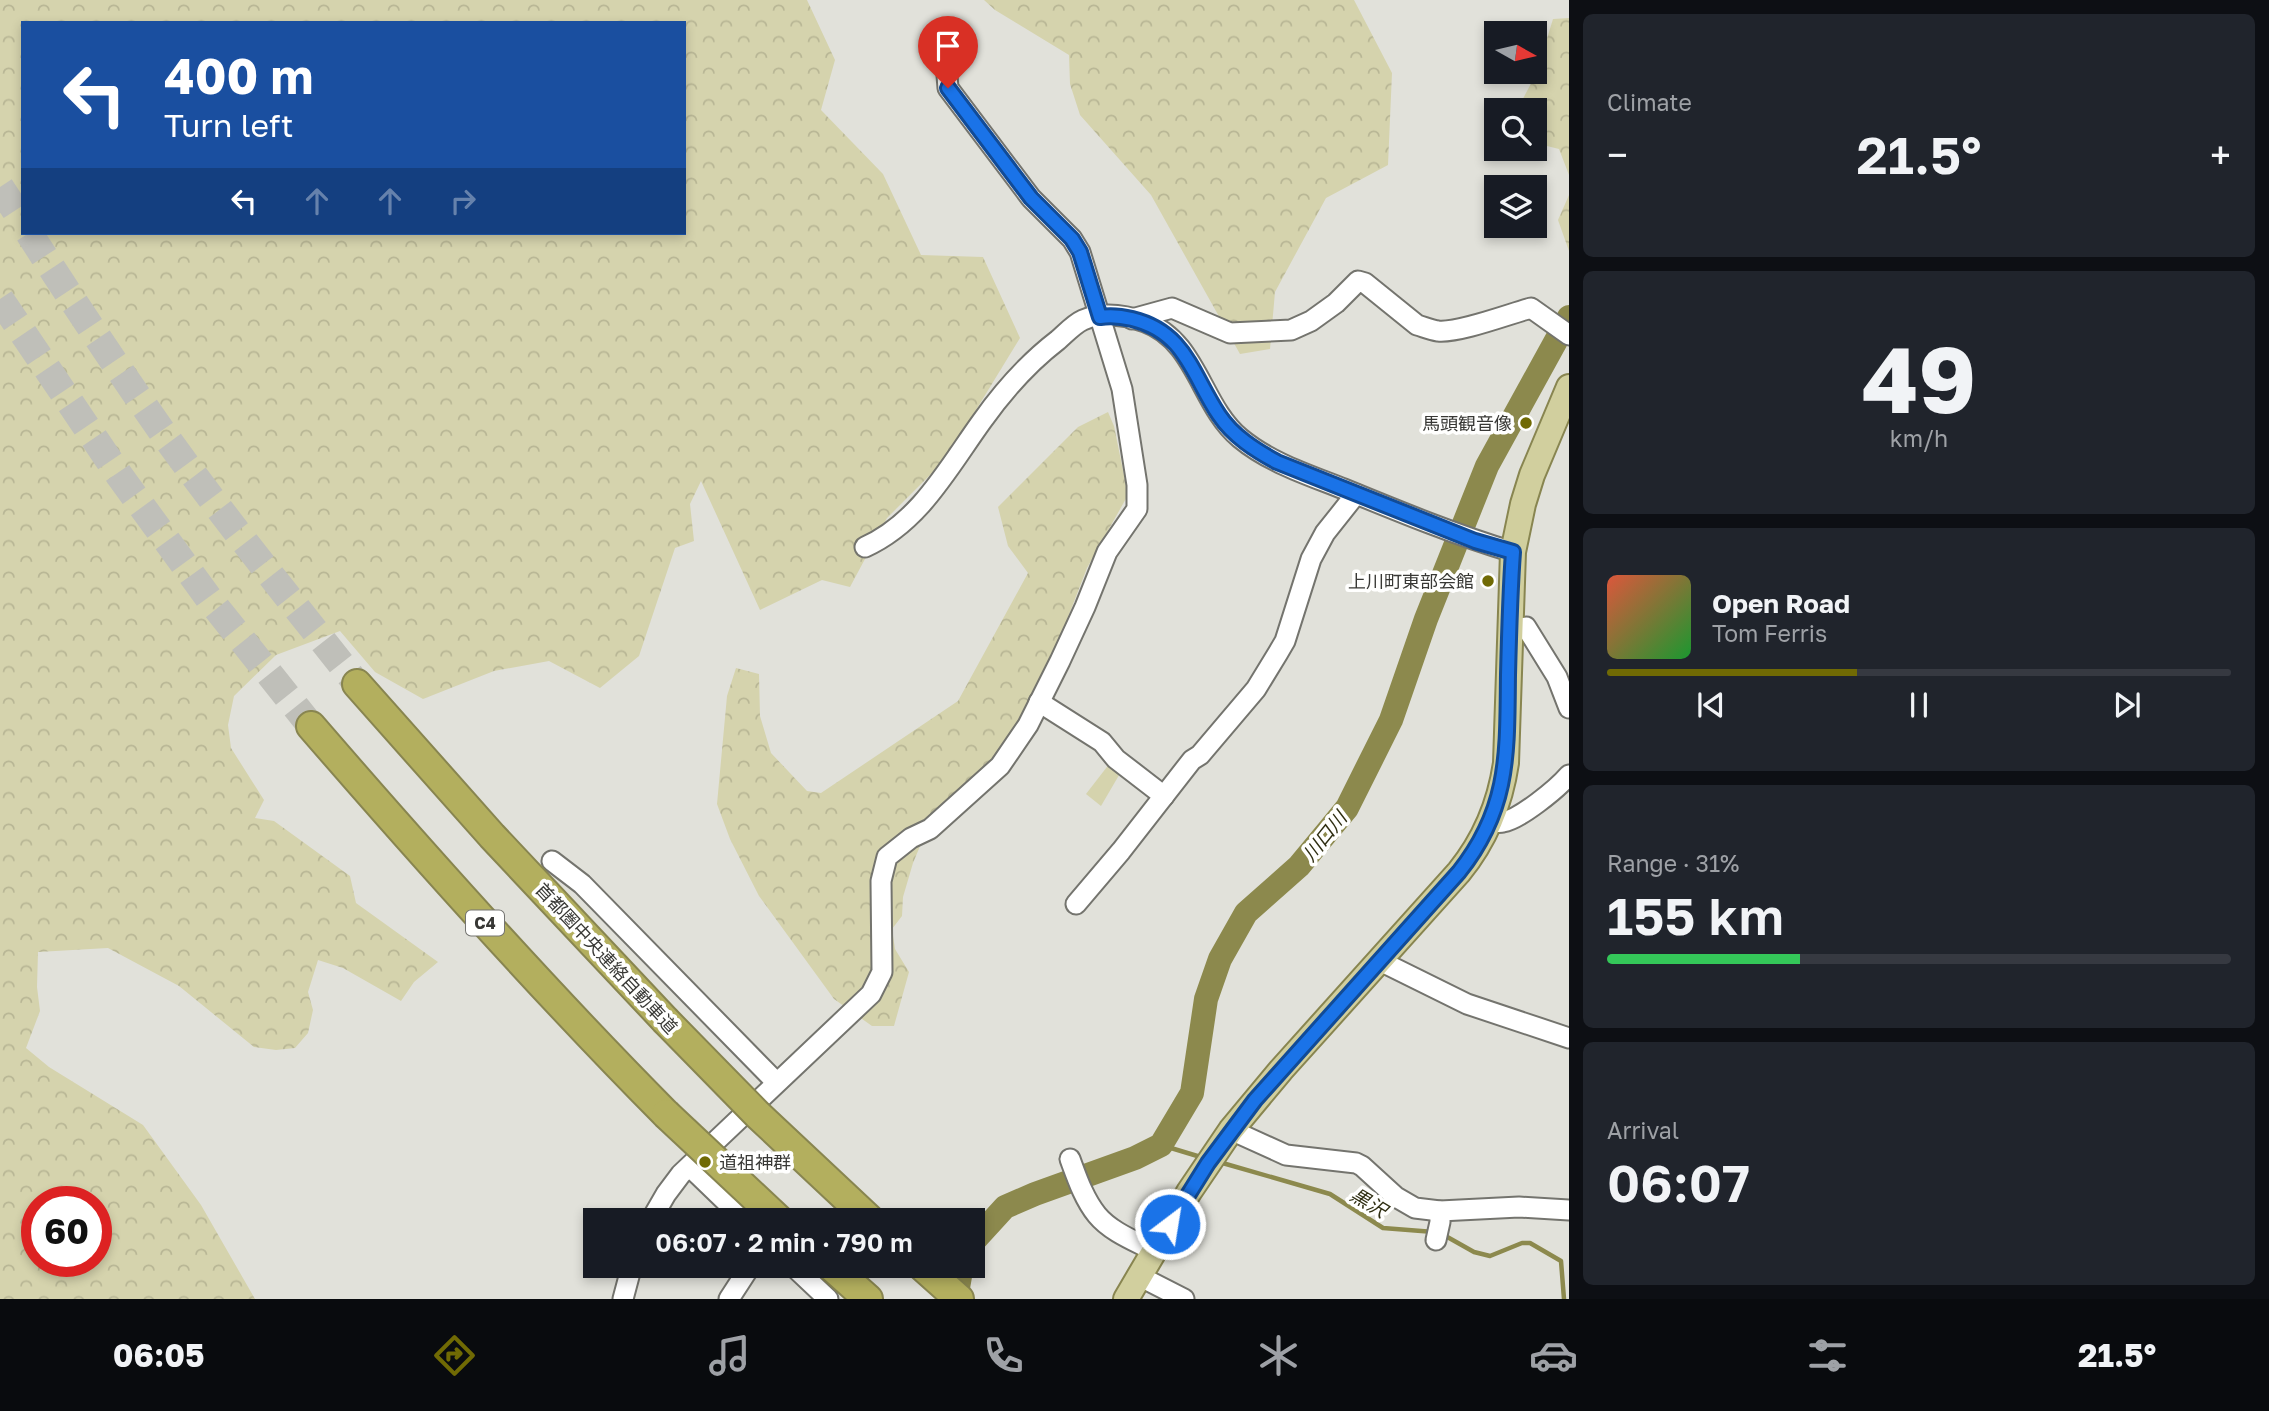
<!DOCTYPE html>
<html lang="en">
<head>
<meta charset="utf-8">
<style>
  :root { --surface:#171b24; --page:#20242c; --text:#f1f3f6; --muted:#9ea1a6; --line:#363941; --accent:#706a04 }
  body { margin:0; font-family:"Golos Text","Noto Sans JP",sans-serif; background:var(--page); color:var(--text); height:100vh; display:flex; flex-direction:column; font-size:26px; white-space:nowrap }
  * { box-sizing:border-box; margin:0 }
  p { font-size:23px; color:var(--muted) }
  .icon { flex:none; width:38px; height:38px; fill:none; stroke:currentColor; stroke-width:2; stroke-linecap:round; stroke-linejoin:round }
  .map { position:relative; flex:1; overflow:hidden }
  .drawer { display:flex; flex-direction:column; gap:14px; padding:14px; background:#0d0f14; width:700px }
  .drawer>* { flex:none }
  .hud { position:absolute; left:21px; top:21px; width:665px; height:214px; border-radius:0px; box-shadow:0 4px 10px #0003; background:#1a4fa0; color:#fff; overflow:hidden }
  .needle { width:46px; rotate:98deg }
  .buttons { position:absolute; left:1484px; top:21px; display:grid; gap:14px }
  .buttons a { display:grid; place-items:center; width:63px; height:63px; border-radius:0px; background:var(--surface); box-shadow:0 4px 10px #0003; font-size:35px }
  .speed { position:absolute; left:21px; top:1186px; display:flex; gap:14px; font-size:35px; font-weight:700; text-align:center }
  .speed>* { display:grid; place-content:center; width:91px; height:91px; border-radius:50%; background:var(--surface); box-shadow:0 4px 10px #0003; line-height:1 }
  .speed .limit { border:10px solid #d22; background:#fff; color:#111 }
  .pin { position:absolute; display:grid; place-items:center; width:60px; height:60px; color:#fff; margin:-72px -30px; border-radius:50% 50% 50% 0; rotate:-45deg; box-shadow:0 0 7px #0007 }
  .pin .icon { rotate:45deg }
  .me { position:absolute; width:77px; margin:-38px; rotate:31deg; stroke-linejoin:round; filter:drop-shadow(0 0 5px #0008) }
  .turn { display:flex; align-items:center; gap:24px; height:147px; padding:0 28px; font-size:32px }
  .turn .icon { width:91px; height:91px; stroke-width:2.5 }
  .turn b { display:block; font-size:49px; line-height:60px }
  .lanes { display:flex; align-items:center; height:66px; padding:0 28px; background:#0003; justify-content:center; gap:35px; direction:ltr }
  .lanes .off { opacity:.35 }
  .big { font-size:52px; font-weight:600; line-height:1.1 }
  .drawer .card { flex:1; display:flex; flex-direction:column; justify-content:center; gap:10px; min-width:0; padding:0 24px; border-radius:10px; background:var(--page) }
  .drawer .dial { align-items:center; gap:0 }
  .dial b { font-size:91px; line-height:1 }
  .song { display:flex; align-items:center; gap:21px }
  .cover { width:84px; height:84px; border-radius:10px; background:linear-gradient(135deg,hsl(10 70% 55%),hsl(130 70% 35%)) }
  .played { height:7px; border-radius:4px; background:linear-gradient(90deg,var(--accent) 40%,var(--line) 40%) }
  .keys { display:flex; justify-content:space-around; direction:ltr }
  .heat { display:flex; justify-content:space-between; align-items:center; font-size:38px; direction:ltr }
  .charge { height:10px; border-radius:5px; background:linear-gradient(90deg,#34c759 31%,var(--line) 0) }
  .trip { position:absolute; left:583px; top:1208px; width:402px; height:70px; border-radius:0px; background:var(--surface); box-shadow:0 4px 10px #0003; font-weight:600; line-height:70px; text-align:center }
  .tab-bar { display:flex; height:112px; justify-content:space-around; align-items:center; background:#090b0e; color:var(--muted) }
  .tab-bar .icon { width:49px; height:49px }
  .tab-bar .current { color:var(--accent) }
  .tab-bar b { font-size:32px; color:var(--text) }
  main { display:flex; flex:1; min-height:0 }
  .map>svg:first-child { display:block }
  .forest { fill:url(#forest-crowns); fill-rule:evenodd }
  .park { fill:#d5d3ad }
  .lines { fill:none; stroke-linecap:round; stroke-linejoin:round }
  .stream { stroke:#8c894d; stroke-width:4.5 }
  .river { stroke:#8c894d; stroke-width:24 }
  .highway-tunnel { stroke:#bfbfb9; stroke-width:28; stroke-dasharray:28 14; stroke-linecap:butt }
  .minor-casing { stroke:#74746e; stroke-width:23 }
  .major-casing { stroke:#888550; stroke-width:28 }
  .highway-casing { stroke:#888550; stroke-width:32 }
  .minor { stroke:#fff; stroke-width:19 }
  .major { stroke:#d1cf9e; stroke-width:24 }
  .highway { stroke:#b3af5e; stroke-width:28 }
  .highway-bridge-casing { stroke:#888550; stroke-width:32; stroke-linecap:butt }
  .highway-bridge { stroke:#b3af5e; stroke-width:28 }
  .route-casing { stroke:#114b97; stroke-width:18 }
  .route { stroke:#1a73e8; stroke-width:12 }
  .poi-dot { fill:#706a04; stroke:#fffffe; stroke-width:2.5 }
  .labels { text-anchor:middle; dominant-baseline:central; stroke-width:7; stroke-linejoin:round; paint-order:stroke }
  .shield { fill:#fffffe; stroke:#747471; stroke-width:2 }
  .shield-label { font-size:16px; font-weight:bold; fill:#383835 }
  .poi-label { font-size:18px; fill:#383835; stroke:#fffffe; text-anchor:end }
  .street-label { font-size:18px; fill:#383835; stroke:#fffffe }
  .water-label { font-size:19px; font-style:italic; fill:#2f2e12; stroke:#fffffe }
</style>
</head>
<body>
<main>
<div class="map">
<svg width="1569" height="1299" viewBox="0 0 1569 1299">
  <defs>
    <pattern id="forest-crowns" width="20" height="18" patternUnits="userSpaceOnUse" patternTransform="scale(1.75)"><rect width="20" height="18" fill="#d5d3ad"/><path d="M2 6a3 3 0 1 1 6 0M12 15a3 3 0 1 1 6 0" fill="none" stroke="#b8b695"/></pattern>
  </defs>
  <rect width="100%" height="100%" fill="#e1e1da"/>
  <g class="forest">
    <path d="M 0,0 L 807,0 L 835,60 L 821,110 L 883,174 L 921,255 L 983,257 L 1020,338 L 946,459 L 887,518 L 850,587 L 822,580 L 760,610 L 701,481 L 690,504 L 694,541 L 675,548 L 639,656 L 600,688 L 549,661 L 494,671 L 423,699 L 375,672 L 340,631 L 276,655 L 234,696 L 228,725 L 231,748 L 264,800 L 255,818 L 274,821 L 350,876 L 356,903 L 438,962 L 414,982 L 401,1001 L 343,968 L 318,960 L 308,992 L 313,1010 L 308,1033 L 295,1048 L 276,1050 L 254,1047 L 179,986 L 108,948 L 38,952 L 37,987 L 40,1011 L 26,1048 L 49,1067 L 143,1125 L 201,1205 L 255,1299 L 0,1299 ZM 23,23 L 684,23 L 684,233 L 23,233 ZM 37,1202 L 96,1202 L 96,1262 L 37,1262 Z"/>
    <polygon points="984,0 1354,0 1392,73 1388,165 1326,198 1275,292 1270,349 1240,354 1151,195 1080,115 1070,84 1069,55 995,10"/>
    <polygon points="1569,18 1569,175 1559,149 1535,143 1535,110 1517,110 1536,74 1553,19"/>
    <polygon points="1569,195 1569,251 1558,220"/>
    <polygon points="1108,412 1114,426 1128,495 1087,568 1041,687 989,770 933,815 913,863 903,897 902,916 892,929 895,949 909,972 894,1026 872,1026 834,999 759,896 730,839 717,804 727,696 736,668 759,674 760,716 771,753 807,791 821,793 958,701 1028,573 1008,546 998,507 1078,427"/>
  </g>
  <polygon class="park" points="1110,763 1122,770 1101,806 1086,794"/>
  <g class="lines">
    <g class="stream">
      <polyline points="1161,1145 1204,1158"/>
      <polyline points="1219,1162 1330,1194 1383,1228 1434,1232"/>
      <polyline points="1442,1234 1474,1252 1490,1256 1522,1243 1530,1243 1561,1261 1564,1299"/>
    </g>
    <g class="river">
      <polyline points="973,1242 1005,1207 1035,1194 1135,1158 1161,1145 1192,1093 1206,999 1220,959 1246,913 1299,866 1347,808 1391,720 1426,619 1487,466 1569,317"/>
      <polyline points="956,1299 962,1265"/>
    </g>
    <g class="highway-tunnel">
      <polyline points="0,187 23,222"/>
      <path d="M 29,233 C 74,303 120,372 168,440 C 228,523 293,603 357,684"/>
      <polyline points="0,299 119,475 210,600 311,726"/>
    </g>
    <g class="minor-casing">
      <g id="minor">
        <path d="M 1132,319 L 1172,308 L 1230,333 L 1291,330 L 1311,321 L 1336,303 L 1358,281 L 1365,283 L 1417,325 C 1424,327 1431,330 1438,331 C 1459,333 1509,314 1531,308 L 1569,335"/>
        <path d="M 865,547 C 920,522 948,468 982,421 C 1004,390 1028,363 1058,340 C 1065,334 1074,324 1083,320 C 1102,312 1125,315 1145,322 C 1197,341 1201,406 1240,438 C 1270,463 1309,475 1344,489 C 1400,512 1456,535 1513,552"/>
        <polyline points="1509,630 1526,627 1557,677 1569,708"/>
        <polyline points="1039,702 1102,742 1116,759 1164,796"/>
        <path d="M 1491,822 C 1495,822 1499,823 1503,822 C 1520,819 1557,789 1569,775"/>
        <polyline points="552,861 582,884 776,1082"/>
        <polyline points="1076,904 1121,851 1192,760 1200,755 1256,689 1278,653 1285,641 1311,559 1325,533 1356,494"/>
        <polyline points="1378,960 1467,1004 1569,1038"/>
        <polyline points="1231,1130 1286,1155 1356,1163 1362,1166 1396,1197 1415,1208 1440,1211 1519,1207 1569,1210"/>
        <path d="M 1070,1159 C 1077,1178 1084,1199 1097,1215 C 1111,1232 1135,1241 1154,1251"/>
        <polyline points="690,1167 745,1220"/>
        <polyline points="651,1220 666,1194 681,1174 871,994 882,972 881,881 887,857 911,838 930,829 1000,766 1028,725 1060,661 1085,607 1107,552 1137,509 1137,485 1122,389 1080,252 1072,239 1031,198 948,88 945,50 953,31"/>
        <polyline points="1436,1240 1440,1222 1440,1211"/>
        <polyline points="792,1265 828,1299"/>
        <polyline points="1139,1276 1184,1299"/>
        <polyline points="623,1299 632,1265"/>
        <polyline points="729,1299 751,1265"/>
      </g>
    </g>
    <g class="major-casing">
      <path id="major" d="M 1126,1299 L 1189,1192 L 1231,1130 L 1281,1070 L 1459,872 C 1485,840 1500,804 1506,763 L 1513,552 L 1523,504 L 1532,475 L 1569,387"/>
    </g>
    <g class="highway-casing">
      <g id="highway">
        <polyline points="357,684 492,836 665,1020"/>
        <path d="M 311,726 C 426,859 542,989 666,1114"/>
        <polyline points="830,1265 868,1299"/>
        <polyline points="921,1265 959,1299"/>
      </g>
    </g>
    <use href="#minor" class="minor"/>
    <use href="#major" class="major"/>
    <use href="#highway" class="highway"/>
    <g class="highway-bridge-casing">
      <g id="highway-bridge">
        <polyline points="665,1020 758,1115 870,1220"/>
        <polyline points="666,1114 779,1220"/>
      </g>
    </g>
    <use href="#highway-bridge" class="highway-bridge"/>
  </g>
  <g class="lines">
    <g class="route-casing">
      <path id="route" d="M 948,88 L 1031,198 L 1072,239 L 1080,252 L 1100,317 C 1112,315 1120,316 1132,319 C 1186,332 1192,375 1219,415 C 1233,436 1255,450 1277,462 L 1475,541 L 1513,552 C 1510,593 1509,634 1508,675 C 1507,752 1510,808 1459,872 L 1255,1100 L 1208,1163 L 1170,1224"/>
    </g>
    <use href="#route" class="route"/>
  </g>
  <g class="poi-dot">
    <circle cx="1526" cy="423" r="7"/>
    <circle cx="1488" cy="581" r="7"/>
    <circle cx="705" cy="1162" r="7"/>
  </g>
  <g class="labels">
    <rect class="shield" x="466" y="910.5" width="38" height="25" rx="5"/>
    <g class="shield-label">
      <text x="485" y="923">C4</text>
    </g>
    <g class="poi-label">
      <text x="1512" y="423">馬頭観音像</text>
      <text x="1474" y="581">上川町東部会館</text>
      <text x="719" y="1162" text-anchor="start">道祖神群</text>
    </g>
    <g class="street-label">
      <text transform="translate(607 958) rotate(47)">首都圏中央連絡自動車道</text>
    </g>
    <g class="water-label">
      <text transform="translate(1324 836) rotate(-51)">川口川</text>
      <text transform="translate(1369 1202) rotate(31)">黒沢</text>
    </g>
  </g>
</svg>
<div class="buttons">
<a><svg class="needle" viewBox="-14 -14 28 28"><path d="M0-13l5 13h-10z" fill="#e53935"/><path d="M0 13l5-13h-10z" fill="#9ea1a6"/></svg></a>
<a><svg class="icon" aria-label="search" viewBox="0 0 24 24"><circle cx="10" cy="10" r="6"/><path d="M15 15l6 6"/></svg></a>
<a><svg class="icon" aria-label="layers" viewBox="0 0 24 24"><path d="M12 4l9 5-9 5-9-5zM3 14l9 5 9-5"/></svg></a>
</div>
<div class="speed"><div class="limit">60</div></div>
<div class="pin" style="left:948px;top:88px;background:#d93025"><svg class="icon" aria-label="arrive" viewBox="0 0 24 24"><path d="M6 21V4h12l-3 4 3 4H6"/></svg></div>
<svg class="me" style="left:1170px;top:1224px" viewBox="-20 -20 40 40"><circle r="17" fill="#1a73e8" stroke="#fff" stroke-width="3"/><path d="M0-11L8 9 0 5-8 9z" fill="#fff"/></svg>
<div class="trip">06:07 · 2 min · 790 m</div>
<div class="hud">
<div class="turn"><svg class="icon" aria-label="left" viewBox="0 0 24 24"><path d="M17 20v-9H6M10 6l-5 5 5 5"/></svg><div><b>400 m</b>Turn left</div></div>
<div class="lanes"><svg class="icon" aria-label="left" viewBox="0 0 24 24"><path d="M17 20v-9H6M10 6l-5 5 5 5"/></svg><svg class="icon off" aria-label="ahead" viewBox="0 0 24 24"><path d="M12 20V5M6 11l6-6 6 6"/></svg><svg class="icon off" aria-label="ahead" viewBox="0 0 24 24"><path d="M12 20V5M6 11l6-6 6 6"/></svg><svg class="icon off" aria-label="right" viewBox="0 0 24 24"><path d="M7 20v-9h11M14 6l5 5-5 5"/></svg></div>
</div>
</div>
<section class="drawer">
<div class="card"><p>Climate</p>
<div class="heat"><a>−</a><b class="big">21.5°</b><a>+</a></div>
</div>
<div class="card dial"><b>49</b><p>km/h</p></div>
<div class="card">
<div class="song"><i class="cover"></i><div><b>Open Road</b><p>Tom Ferris</p></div></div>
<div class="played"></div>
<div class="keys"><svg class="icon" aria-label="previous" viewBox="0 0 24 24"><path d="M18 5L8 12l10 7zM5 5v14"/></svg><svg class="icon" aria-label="pause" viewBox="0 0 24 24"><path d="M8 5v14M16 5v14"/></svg><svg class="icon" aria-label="next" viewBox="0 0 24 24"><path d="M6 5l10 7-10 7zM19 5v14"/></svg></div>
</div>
<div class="card"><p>Range · 31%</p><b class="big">155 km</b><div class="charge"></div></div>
<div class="card"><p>Arrival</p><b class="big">06:07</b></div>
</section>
</main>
<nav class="tab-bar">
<b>06:05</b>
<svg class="icon current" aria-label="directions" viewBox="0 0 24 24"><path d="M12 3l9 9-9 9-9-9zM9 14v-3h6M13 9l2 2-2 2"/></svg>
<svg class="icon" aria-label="music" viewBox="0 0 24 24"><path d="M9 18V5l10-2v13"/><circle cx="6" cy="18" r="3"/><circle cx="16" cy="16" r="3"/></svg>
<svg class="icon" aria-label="phone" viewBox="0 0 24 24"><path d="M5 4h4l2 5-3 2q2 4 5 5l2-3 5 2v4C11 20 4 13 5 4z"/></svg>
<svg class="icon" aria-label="climate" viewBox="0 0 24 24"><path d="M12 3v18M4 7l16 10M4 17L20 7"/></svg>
<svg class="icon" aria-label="car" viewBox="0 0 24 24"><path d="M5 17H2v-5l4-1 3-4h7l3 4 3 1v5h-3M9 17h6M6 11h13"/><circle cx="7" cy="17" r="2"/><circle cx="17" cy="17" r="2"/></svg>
<svg class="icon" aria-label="filters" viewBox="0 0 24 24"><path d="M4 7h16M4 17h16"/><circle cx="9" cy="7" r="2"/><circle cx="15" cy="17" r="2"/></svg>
<b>21.5°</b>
</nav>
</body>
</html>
